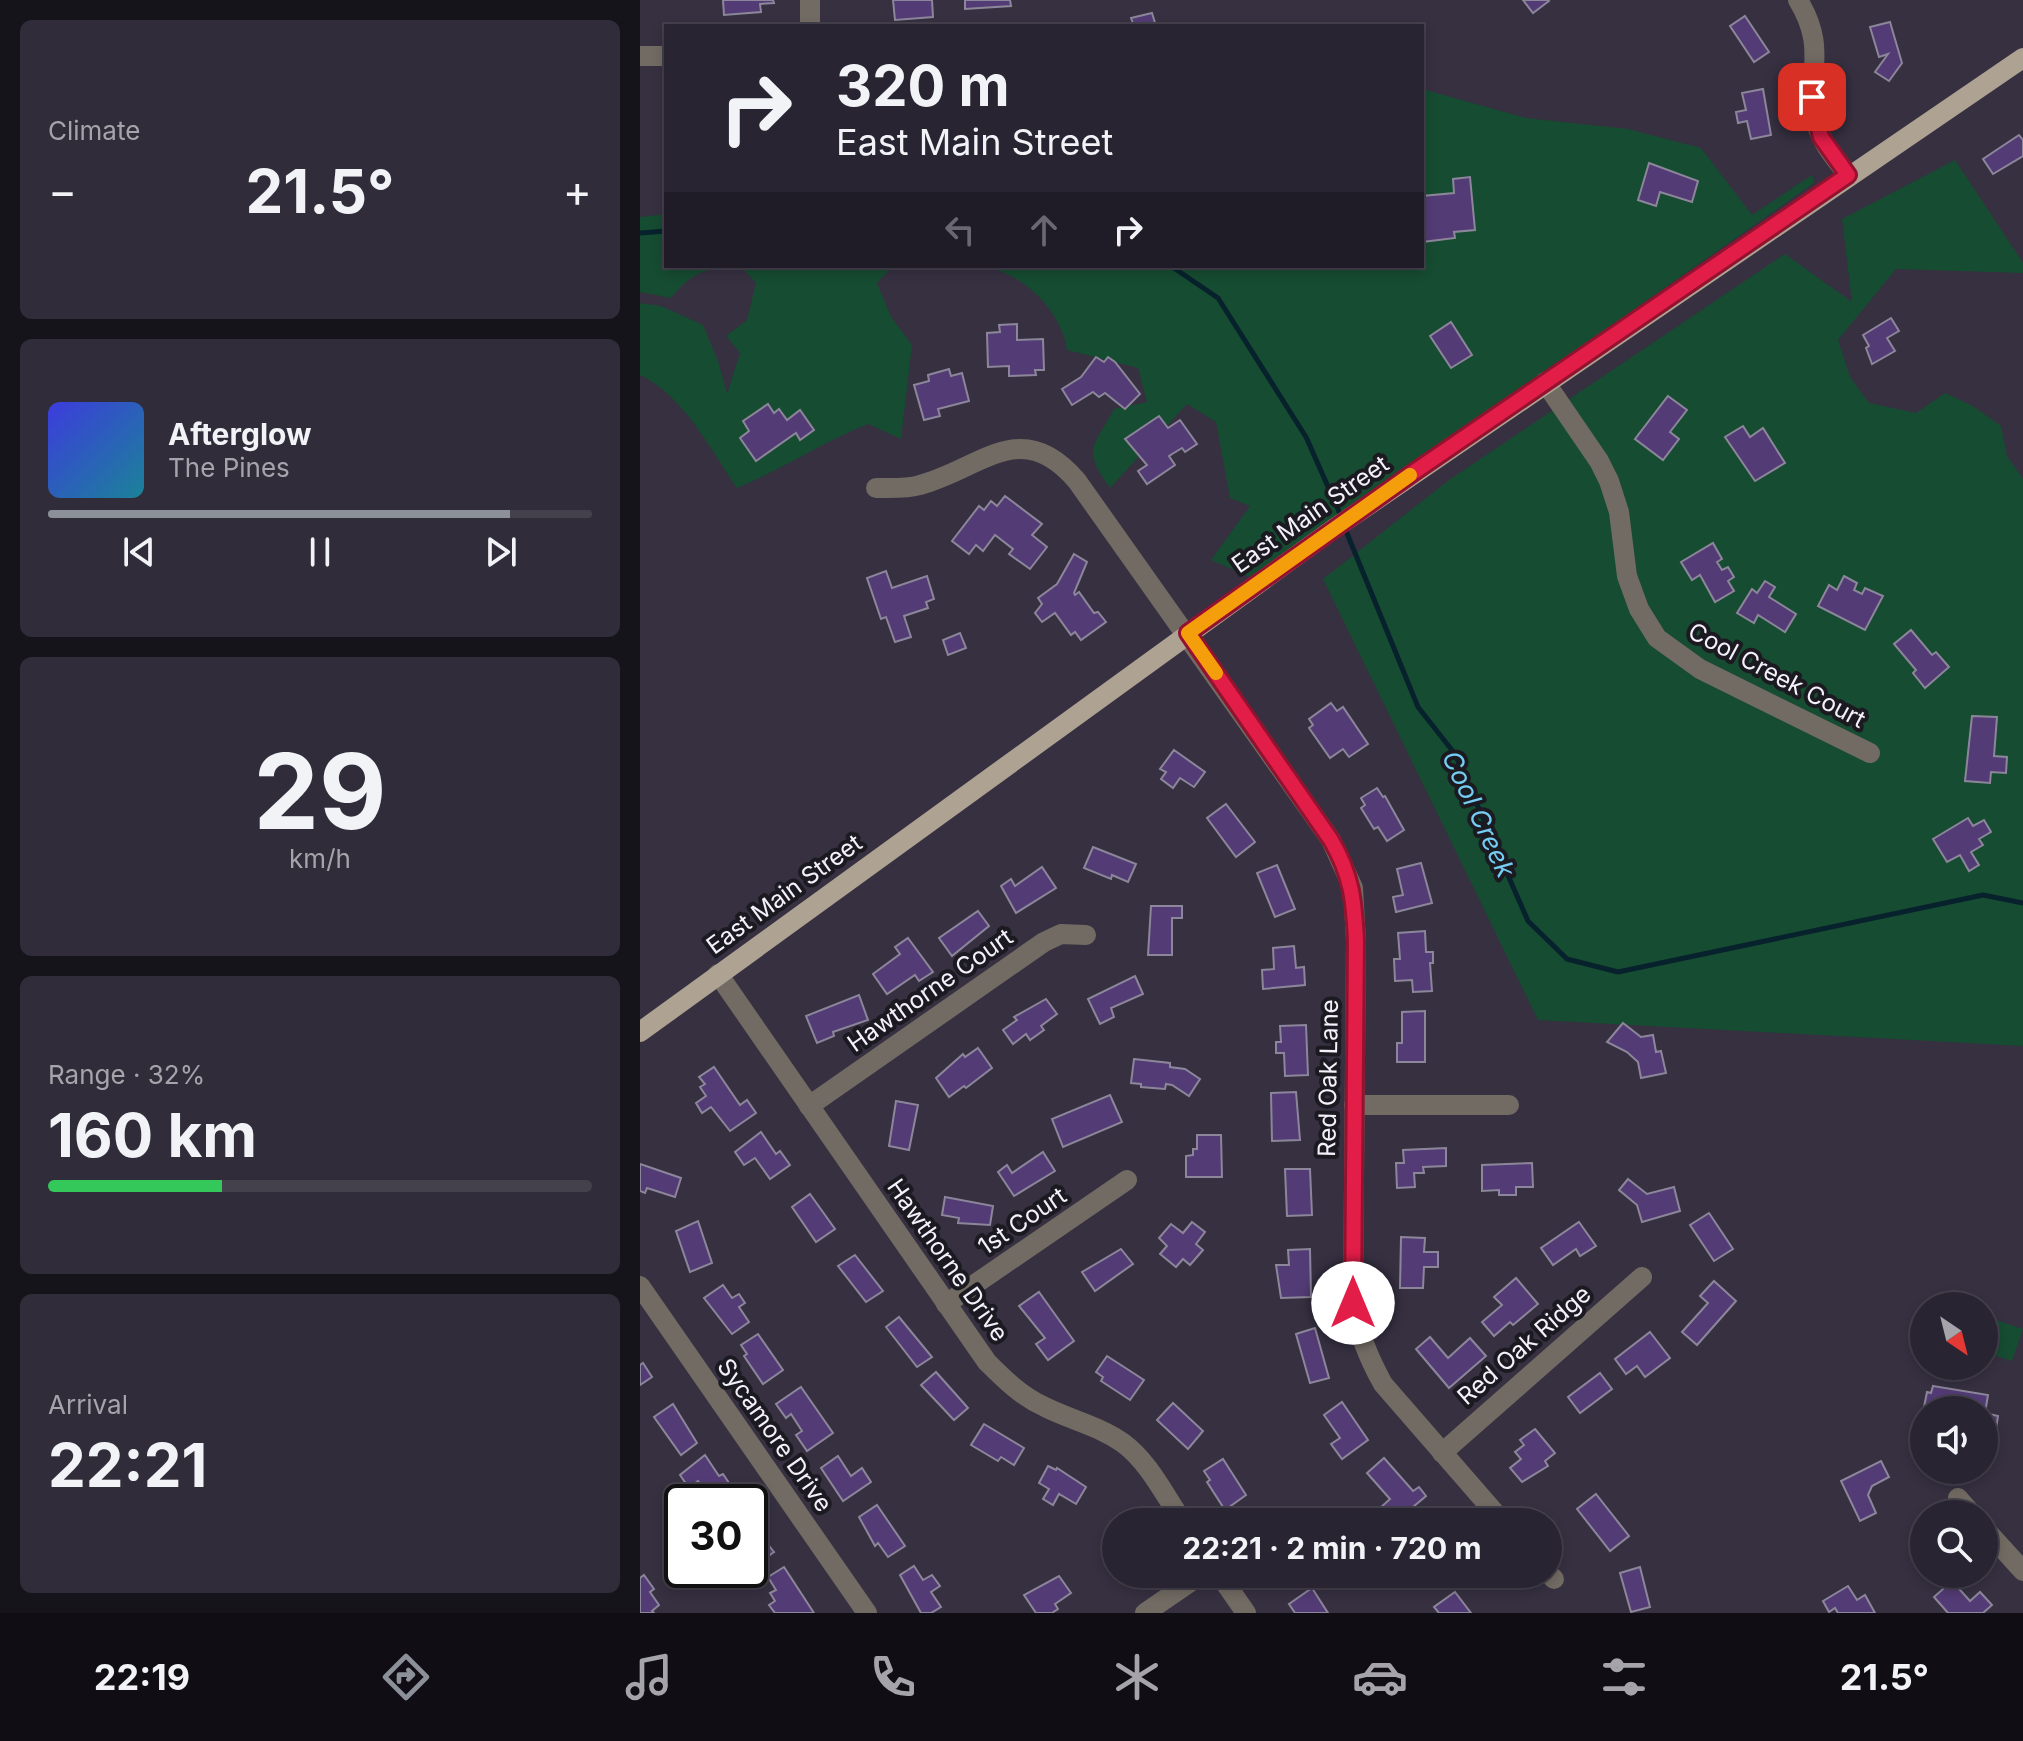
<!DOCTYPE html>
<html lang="en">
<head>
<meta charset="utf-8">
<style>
  :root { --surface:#282431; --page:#302c39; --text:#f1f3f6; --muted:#a5a4ab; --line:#44414d; --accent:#8c9099 }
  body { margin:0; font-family:Inter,sans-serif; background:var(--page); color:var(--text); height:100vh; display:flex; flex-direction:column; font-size:30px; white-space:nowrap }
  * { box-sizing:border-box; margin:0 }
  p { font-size:26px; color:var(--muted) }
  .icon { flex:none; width:44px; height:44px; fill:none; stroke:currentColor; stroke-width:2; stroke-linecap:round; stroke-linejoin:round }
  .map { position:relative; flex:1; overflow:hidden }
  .panel { display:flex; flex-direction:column; gap:20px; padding:20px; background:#16141b; width:640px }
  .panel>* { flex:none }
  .hud { position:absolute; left:24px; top:24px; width:760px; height:244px; border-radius:0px; box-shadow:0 4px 12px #0003,0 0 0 2px var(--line); background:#282431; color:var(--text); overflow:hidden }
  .needle { width:52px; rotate:145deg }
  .tools { position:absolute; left:1270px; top:1292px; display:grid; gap:16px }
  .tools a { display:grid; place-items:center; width:88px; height:88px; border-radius:50%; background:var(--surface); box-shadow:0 4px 12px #0003,0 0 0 2px var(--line); font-size:40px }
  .speed { position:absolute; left:24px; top:1484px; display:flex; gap:16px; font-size:40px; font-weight:700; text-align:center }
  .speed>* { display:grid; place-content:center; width:104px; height:104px; border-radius:50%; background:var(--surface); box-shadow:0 4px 12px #0003,0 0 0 2px var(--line); line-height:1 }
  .speed .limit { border:4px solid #111; border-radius:12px; background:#fff; color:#111 }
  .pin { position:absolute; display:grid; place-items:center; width:68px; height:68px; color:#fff; margin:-34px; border-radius:16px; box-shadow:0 4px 12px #0006 }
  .me { position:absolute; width:88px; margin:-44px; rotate:0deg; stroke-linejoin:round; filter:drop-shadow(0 0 6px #0008) }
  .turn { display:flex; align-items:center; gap:28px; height:168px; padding:0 40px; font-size:36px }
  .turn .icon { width:104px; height:104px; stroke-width:2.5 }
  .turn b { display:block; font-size:56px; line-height:68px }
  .lanes { display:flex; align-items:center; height:76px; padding:0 40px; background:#0003; justify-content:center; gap:40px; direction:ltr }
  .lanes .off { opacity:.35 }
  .big { font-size:60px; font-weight:700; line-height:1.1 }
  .panel .card { flex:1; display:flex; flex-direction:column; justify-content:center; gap:12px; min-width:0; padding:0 28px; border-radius:12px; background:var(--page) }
  .panel .dial { align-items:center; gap:0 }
  .dial b { font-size:104px; line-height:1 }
  .song { display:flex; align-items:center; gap:24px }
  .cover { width:96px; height:96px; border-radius:12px; background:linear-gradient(135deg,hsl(240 70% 55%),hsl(190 70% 35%)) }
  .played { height:8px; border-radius:4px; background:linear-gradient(90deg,var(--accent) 85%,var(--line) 85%) }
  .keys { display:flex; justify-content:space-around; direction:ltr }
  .heat { display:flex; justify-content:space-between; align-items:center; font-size:44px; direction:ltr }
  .charge { height:12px; border-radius:6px; background:linear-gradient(90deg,#34c759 32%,var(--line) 0) }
  .trip { position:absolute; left:462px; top:1508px; width:460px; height:80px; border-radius:40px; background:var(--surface); box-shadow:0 4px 12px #0003,0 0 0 2px var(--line); font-weight:700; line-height:80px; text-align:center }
  .tabs { display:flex; height:128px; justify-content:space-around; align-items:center; background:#100e14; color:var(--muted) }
  .tabs .icon { width:56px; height:56px }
  .tabs .active { color:var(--accent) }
  .tabs b { font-size:36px; color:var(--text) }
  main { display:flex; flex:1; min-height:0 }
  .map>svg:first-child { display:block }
  .green { fill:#164c31 }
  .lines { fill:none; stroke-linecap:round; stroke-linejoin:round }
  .stream { stroke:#07222d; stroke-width:5 }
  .building { fill:#533b75; stroke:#8c869a; stroke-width:2 }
  .minor { stroke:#716b63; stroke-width:20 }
  .major { stroke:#aea292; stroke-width:20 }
  .route-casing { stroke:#92132f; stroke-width:20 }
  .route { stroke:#e11d48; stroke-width:14 }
  .slow { stroke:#f59e0b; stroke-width:14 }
  .labels { text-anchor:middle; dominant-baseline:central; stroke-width:8; stroke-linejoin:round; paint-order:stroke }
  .street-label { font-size:24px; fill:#f5f1fc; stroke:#1c1a21 }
  .water-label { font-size:26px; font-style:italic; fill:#75cdf4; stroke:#1c1a21 }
</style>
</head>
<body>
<main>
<section class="panel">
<div class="card"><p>Climate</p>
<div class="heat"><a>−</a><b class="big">21.5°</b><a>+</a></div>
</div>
<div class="card">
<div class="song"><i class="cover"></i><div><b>Afterglow</b><p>The Pines</p></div></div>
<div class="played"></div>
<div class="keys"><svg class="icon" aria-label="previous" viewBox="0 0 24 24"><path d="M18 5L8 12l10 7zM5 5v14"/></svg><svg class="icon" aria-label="pause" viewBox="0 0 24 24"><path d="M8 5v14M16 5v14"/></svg><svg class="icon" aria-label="next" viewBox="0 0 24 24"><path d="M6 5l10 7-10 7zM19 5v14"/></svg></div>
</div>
<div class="card dial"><b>29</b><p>km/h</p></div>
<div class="card"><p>Range · 32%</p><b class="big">160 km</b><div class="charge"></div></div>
<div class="card"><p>Arrival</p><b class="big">22:21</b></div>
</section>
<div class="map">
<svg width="1383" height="1613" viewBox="0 0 1383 1613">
  <rect width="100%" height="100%" fill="#363041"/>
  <g class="green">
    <path d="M 782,89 L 886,118 L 988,129 L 1061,148 L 1112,215 L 1172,175 L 1174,183 L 612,578 L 571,560 L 610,506 L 590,498 L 576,422 L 547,404 L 470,488 C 442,449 453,448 474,409 L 507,402 L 498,368 L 427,350 C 422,311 382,272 342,266 L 782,266 Z"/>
    <polygon points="1315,160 1383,263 1383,273 1256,269 1198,340 1210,377 1229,403 1276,413 1305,393 1333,406 1361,426 1367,456 1383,479 1383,1046 898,1020 683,579 809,480 1145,254 1212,302 1202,219"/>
    <path d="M 26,214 L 26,266 L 258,266 L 251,268 L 237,283 L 251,317 L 272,345 L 261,439 L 228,424 C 183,442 143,469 97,488 C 70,449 44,396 0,375 L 0,303 L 21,306 L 63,325 L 78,361 L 87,394 L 100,353 L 86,336 L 107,320 L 116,283 L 104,270 C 67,267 55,269 31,298 L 0,292 L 0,217 Z"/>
    <polygon points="1344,1316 1383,1329 1372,1361 1344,1352"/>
  </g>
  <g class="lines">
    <g class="stream">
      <polyline points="0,233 26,231"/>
      <polyline points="531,266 578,298 666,437 701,516"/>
      <polyline points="704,526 778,707 815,754 888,921 927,959 978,972 1343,895 1383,903"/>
    </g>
  </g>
  <g class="building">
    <polygon points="83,0 133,0 134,3 120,4 121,12 84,15"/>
    <polygon points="253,0 292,0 293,17 255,20"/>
    <polygon points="325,0 370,0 371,6 325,9"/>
    <polygon points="883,0 908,0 909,1 893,13"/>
    <polygon points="512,13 516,26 494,26 491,18"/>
    <polygon points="1105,16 1129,52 1114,62 1090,26"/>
    <polygon points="1250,22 1262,63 1249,81 1235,72 1248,54 1239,57 1230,27"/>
    <polygon points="1123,89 1131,135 1111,139 1107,121 1098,123 1096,112 1106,110 1102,93"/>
    <polygon points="1379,135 1383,140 1383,156 1353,174 1343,159"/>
    <polygon points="1009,163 1058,181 1052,202 1020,192 1016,206 998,200"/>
    <polygon points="830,177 835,230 814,232 815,238 782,242 782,196 814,193 813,179"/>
    <polygon points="1251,318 1259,331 1247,338 1255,351 1232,364 1226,348 1229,346 1223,335"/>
    <polygon points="811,322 832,355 811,368 790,336"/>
    <polygon points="377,324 377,340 403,339 404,370 395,370 396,375 369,376 369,366 348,367 347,333 360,332 359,325"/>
    <polygon points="456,357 464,362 468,357 475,362 500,394 485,409 465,393 459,397 453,392 432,405 422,389 441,377"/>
    <polygon points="309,369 311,376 322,373 329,401 298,409 300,416 284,420 274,385 289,381 288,375"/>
    <polygon points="1028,396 1047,410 1030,432 1039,439 1023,460 995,439"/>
    <polygon points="128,404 134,413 139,409 147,420 160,410 174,430 160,440 156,433 116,461 100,438 109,431 103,421"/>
    <polygon points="519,416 528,428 540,420 557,444 545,452 542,448 529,456 535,465 507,484 498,471 507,465 485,439"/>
    <polygon points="1103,426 1110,437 1123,428 1145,463 1115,481 1085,437"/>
    <polygon points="365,496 402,524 392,535 407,547 390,569 369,554 373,549 355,535 343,551 336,545 329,554 312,541 339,506 344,510 351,501 357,506"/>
    <polygon points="1073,543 1082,559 1077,562 1082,570 1088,567 1094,577 1088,581 1094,591 1075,602 1060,575 1052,580 1041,562"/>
    <polygon points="434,554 447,562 434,593 435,595 439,592 454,613 458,612 466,622 441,640 435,632 431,635 415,613 402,622 395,613 402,604 398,598 417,584"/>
    <polygon points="246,571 252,588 287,576 294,599 286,602 288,608 264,616 271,637 255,642 246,617 241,619 227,578"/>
    <polygon points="1204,576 1217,583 1214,590 1222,594 1225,588 1243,596 1225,630 1178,606 1189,585 1197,590"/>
    <polygon points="1125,581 1135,587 1129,597 1156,614 1145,632 1118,615 1114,623 1097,613 1112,589 1117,593"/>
    <polygon points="1271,630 1292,655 1296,652 1309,667 1285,688 1273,673 1276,670 1254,644"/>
    <polygon points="320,633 326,648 308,655 303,640"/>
    <polygon points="691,703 697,711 703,707 728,744 709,757 703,749 690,758 669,728 673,725 669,719"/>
    <polygon points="1332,716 1357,717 1354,756 1367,757 1366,773 1351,772 1350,783 1325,781"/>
    <polygon points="534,750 565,772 554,787 540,778 533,788 521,779 526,772 520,769"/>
    <polygon points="737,788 743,797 745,796 764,830 747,841 738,827 734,829 721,808 725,805 721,798"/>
    <polygon points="586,804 615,842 596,857 567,818"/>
    <polygon points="1328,818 1333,826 1344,820 1351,832 1339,839 1343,845 1331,852 1339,865 1329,871 1320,855 1307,862 1293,839"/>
    <polygon points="453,847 496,864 488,882 472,875 471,879 444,868"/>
    <polygon points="781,863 792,903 756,912 753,897 763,895 757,869"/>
    <polygon points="637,865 655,909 635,917 617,873"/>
    <polygon points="402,867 416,888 376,913 361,886 371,879 375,886"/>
    <polygon points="511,906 542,906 542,918 532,918 532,955 508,955"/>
    <polygon points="338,911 349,926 312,956 299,938"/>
    <polygon points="785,931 786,952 793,952 793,963 790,963 792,991 773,992 772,980 755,981 754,959 760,959 758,933"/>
    <polygon points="268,938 293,972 279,981 275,975 247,994 233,974 260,954 255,947"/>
    <polygon points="654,946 656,968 664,967 665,985 623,989 622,970 634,969 633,948"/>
    <polygon points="495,976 503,994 471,1008 474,1017 460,1024 448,999"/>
    <polygon points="219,995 228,1020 193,1032 194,1036 177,1043 166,1016"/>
    <polygon points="406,999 417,1014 401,1026 404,1030 390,1040 386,1034 373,1044 363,1030 377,1020 374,1017"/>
    <polygon points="785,1011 785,1062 757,1062 757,1043 762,1043 762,1012"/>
    <polygon points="983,1023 1001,1037 1013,1035 1016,1052 1021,1051 1026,1073 1001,1078 998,1062 987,1052 967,1042"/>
    <polygon points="666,1025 668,1075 645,1076 644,1053 636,1053 636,1042 641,1042 640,1026"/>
    <polygon points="338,1048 352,1068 326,1088 324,1086 309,1097 296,1078 323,1054 325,1057"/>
    <polygon points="494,1059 530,1063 530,1067 545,1069 560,1079 549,1096 532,1085 526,1084 525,1089 501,1087 501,1084 491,1083"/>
    <polygon points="74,1067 100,1105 107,1100 116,1113 90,1131 71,1107 62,1113 56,1103 66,1096 60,1087 65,1084 59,1077"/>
    <polygon points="656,1092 660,1140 632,1141 631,1093"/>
    <polygon points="470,1095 482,1122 423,1147 412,1119"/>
    <polygon points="256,1101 278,1105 269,1150 249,1146"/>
    <polygon points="121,1132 136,1154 140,1151 150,1165 130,1179 115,1158 104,1165 95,1152"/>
    <polygon points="557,1135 581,1135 582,1177 546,1177 546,1156 553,1155 553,1149 557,1149"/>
    <polygon points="806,1148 806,1166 783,1167 784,1173 774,1173 775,1187 757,1188 756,1163 764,1163 763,1150"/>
    <polygon points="403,1152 415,1171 374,1196 358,1172 367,1165 372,1173"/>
    <polygon points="892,1163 893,1187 876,1187 876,1195 859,1195 859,1190 842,1191 842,1165"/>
    <polygon points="0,1164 41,1178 35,1197 7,1188 5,1193 0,1191"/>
    <polygon points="645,1169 670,1169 672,1215 647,1216"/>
    <polygon points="988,1179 1007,1194 1034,1187 1040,1211 1002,1222 997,1205 979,1190"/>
    <polygon points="170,1194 195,1229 176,1242 152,1207"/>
    <polygon points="305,1197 353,1206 350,1225 318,1223 319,1218 302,1215"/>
    <polygon points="1069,1213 1093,1249 1074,1261 1050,1225"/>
    <polygon points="58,1221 72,1263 50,1272 36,1231"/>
    <polygon points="552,1222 565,1232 556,1244 563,1250 550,1265 543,1259 536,1267 520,1254 527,1246 519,1238 531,1224 543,1233"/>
    <polygon points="939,1222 956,1246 940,1256 936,1249 913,1265 901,1248"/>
    <polygon points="761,1237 785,1238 784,1252 798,1252 798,1267 784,1267 783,1288 760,1288"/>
    <polygon points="481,1249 493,1264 455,1291 442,1272"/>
    <polygon points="670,1249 671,1297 641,1298 636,1265 649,1265 648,1250"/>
    <polygon points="215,1255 243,1291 226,1302 198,1266"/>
    <polygon points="876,1278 898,1304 873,1325 870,1322 854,1336 842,1322 862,1305 854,1297"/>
    <polygon points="1074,1281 1096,1301 1057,1345 1042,1332 1068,1303 1060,1296"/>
    <polygon points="83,1285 92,1298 99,1294 105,1303 99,1307 109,1322 92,1334 64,1298"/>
    <polygon points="399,1292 434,1341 408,1360 396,1344 405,1338 379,1306"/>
    <polygon points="259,1317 292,1357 277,1367 246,1327"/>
    <polygon points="675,1328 689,1378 670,1383 656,1334"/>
    <polygon points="1010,1332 1030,1358 1005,1377 997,1366 986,1374 975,1359"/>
    <polygon points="118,1334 143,1370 123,1384 104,1356 107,1354 101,1345"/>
    <polygon points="790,1337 808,1358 830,1338 846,1356 809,1388 776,1349"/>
    <polygon points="467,1356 504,1380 490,1400 461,1381 463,1377 456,1372"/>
    <polygon points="3,1363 12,1377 0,1385 0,1365"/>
    <polygon points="296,1372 328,1408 314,1420 281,1385"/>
    <polygon points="960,1373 972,1389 940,1413 928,1397"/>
    <polygon points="1293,1386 1348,1395 1345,1413 1358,1416 1355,1436 1344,1434 1344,1410 1284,1407 1287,1392 1291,1393"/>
    <polygon points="161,1387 193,1433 167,1451 156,1435 162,1431 151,1414 146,1418 136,1404"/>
    <polygon points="702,1402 728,1440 702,1459 691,1444 700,1438 684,1415"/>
    <polygon points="533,1403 563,1431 548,1449 517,1420"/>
    <polygon points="33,1404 57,1443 41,1455 14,1417"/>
    <polygon points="344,1424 384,1448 374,1465 361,1457 358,1461 331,1445"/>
    <polygon points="895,1429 915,1453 905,1461 908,1466 882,1482 870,1468 881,1459 875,1452 884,1445 880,1440"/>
    <polygon points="65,1455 79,1476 83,1474 93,1489 73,1502 58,1481 49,1488 40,1475"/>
    <polygon points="198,1456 211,1476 222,1468 231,1482 203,1501 181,1468"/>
    <polygon points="744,1458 773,1491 779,1487 786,1496 755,1522 750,1522 739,1509 750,1499 727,1473"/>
    <polygon points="583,1459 606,1495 585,1510 567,1482 570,1480 564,1471"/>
    <polygon points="1241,1461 1249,1477 1232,1486 1228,1495 1236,1513 1220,1521 1201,1481"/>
    <polygon points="408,1466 416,1470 417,1468 446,1487 436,1504 419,1494 413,1505 403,1499 409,1489 399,1483"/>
    <polygon points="956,1494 989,1536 970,1551 937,1509"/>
    <polygon points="237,1505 265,1546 248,1557 238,1543 235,1546 219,1517"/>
    <polygon points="110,1522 134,1552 110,1569"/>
    <polygon points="274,1566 283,1580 292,1575 300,1586 291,1592 301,1607 291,1613 281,1613 260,1575"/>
    <polygon points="144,1567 174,1613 135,1613 129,1605 135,1601 130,1593 136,1590 128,1577"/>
    <polygon points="1000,1567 1010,1607 991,1612 980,1573"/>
    <polygon points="780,1574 804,1574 791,1586"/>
    <polygon points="4,1575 14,1589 10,1592 19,1605 12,1611 14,1613 0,1613 0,1578"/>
    <polygon points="419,1576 431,1593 415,1604 418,1609 412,1613 396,1613 384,1595"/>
    <polygon points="1312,1581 1330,1601 1340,1592 1352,1605 1343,1613 1308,1613 1294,1597"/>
    <polygon points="1208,1586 1217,1600 1225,1595 1235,1613 1198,1613 1195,1608 1189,1612 1183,1601"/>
    <polygon points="672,1588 688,1613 655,1613 649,1604"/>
    <polygon points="815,1592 831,1613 799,1613 794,1607"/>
  </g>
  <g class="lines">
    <g class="minor">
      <polyline points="170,0 170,26"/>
      <path d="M 1158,0 C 1188,49 1166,73 1176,121 C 1180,142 1196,159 1208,175"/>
      <polyline points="0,56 26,56"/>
      <polyline points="905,382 959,461 969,481 979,512 987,576 999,609 1017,638 1060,669 1230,753"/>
      <path d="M 236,488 C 250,488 267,489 280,485 C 341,469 381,415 437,481 L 691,840 L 713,888 L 716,941 L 713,1303 C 718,1333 728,1357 743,1384 L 863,1522"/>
      <path d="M 78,974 L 347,1362 C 365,1380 381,1396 405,1407 C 431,1420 459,1426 483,1443 C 509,1462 525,1496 543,1522"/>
      <polyline points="714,1105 869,1105"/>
      <polyline points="169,1106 404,942 421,934 446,935"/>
      <polyline points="0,1286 227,1613"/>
      <polyline points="306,1304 487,1180"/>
      <polyline points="802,1453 1002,1277"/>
      <polyline points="1318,1498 1332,1514"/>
      <polyline points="1344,1528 1383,1571"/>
      <polyline points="908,1573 914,1579"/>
      <polyline points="579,1574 606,1613"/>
      <polyline points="505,1613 562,1574"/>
    </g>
    <polyline class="major" points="0,1032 692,530 1383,58"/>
  </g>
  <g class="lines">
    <g class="route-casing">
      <path id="route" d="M 713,1303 L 716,941 C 714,901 712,876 691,840 L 548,633 L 777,470 L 1208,175 L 1181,137 L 1172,97"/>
    </g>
    <use href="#route" class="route"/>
    <polyline class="slow" points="576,673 548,633 770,475"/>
  </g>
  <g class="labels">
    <g class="street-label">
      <text transform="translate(670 514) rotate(-35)">East Main Street</text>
      <text transform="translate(1137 675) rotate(28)">Cool Creek Court</text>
      <text transform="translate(144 894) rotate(-36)">East Main Street</text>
      <text transform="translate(290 990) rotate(-35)">Hawthorne Court</text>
      <text transform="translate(688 1078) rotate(-89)">Red Oak Lane</text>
      <text transform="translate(382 1221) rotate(-34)">1st Court</text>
      <text transform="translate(308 1260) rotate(55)">Hawthorne Drive</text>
      <text transform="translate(884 1345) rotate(-41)">Red Oak Ridge</text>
      <text transform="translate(135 1435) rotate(55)">Sycamore Drive</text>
    </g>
    <g class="water-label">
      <text transform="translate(839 814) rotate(65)">Cool Creek</text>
    </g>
  </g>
</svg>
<div class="tools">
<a><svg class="needle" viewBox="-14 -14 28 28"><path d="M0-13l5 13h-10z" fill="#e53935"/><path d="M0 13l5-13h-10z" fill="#a5a4ab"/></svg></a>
<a><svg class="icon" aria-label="sound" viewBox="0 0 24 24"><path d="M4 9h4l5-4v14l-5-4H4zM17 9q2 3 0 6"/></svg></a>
<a><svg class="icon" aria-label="search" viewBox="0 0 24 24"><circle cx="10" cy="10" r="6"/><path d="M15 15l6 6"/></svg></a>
</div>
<div class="speed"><div class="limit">30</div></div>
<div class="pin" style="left:1172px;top:97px;background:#d93025"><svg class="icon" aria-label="arrive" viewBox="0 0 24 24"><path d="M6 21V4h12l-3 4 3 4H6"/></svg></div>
<svg class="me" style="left:713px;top:1303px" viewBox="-20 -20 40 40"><circle r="19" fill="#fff"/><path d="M0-13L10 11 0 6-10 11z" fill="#e11d48"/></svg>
<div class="trip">22:21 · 2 min · 720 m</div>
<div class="hud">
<div class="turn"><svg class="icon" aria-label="right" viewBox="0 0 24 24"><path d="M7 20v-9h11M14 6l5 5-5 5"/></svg><div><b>320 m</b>East Main Street</div></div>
<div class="lanes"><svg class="icon off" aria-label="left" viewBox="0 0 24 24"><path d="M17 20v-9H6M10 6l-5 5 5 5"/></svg><svg class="icon off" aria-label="ahead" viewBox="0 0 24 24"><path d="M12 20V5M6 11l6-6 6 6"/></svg><svg class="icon" aria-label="right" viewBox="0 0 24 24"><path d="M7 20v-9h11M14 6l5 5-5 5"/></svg></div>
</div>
</div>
</main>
<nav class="tabs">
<b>22:19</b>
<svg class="icon active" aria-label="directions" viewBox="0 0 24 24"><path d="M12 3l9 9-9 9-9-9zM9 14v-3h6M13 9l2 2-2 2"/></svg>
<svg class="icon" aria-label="music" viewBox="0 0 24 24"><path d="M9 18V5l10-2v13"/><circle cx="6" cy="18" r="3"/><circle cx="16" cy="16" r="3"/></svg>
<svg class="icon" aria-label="phone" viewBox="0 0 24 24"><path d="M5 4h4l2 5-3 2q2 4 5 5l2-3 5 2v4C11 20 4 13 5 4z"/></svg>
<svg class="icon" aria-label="climate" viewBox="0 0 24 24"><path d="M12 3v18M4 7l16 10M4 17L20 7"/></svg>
<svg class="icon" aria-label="car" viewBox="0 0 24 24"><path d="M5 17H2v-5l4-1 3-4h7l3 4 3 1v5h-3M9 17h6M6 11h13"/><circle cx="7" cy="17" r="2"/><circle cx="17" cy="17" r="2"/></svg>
<svg class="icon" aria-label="filters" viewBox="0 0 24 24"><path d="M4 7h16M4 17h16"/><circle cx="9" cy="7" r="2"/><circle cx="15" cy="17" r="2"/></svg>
<b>21.5°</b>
</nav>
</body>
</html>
